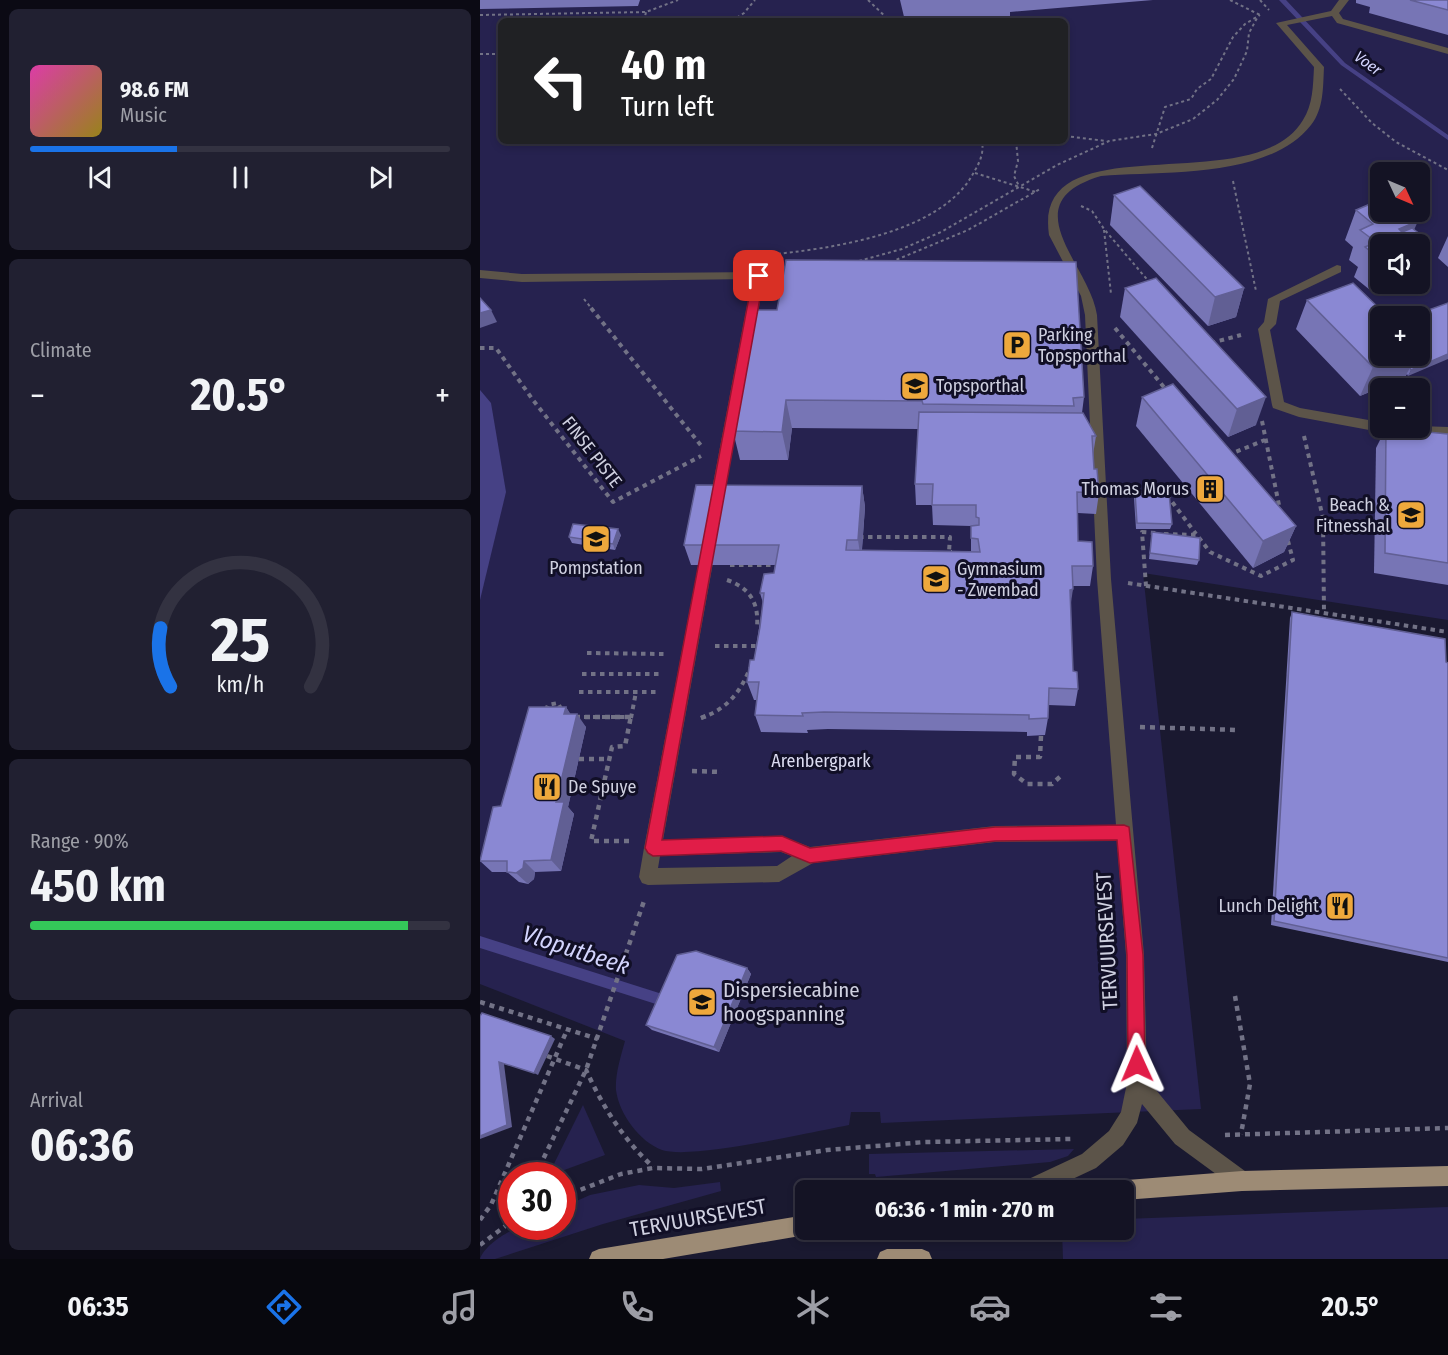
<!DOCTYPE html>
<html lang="en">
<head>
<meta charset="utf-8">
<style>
  :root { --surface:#141324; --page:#212031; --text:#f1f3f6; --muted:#9d9ea6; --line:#333241; --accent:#1a73e8 }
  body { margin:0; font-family:"Fira Sans Condensed",sans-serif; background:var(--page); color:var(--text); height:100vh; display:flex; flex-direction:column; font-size:22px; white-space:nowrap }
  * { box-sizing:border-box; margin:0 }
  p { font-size:20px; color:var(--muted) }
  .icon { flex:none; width:33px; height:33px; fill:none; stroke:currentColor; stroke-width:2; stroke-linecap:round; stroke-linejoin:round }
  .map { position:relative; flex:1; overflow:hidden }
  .panel { display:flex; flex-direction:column; gap:9px; padding:9px; background:#0b0a14; width:480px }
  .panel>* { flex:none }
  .hud { position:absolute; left:18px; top:18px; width:570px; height:126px; border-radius:9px; box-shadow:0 3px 9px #0003,0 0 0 2px var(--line); background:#202124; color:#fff; overflow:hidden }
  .needle { width:39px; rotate:134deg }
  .buttons { position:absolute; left:890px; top:162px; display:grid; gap:12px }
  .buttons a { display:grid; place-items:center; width:60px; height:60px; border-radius:9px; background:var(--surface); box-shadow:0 3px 9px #0003,0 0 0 2px var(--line); font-size:30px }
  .speed { position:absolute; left:18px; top:1162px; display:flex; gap:12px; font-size:30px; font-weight:700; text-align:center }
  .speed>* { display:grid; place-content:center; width:78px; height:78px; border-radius:50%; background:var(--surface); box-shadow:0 3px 9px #0003,0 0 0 2px var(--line); line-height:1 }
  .speed .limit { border:9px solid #d22; background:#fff; color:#111 }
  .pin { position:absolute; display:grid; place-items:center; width:51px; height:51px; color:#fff; margin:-26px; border-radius:12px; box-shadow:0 3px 9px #0006 }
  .me { position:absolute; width:66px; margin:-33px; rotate:359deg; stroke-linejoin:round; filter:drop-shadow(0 0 4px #0008) }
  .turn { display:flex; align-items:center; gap:21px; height:126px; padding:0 24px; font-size:27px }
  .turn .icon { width:78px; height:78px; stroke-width:2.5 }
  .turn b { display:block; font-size:42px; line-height:51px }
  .big { font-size:45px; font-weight:700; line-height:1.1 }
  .panel .widget { flex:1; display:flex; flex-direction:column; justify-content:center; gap:9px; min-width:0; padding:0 21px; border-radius:9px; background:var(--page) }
  .panel .dial { align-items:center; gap:0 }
  .dial svg { height:156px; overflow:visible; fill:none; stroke:var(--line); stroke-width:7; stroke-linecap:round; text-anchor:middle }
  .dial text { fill:var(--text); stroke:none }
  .song { display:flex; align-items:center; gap:18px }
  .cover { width:72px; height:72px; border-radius:9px; background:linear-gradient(135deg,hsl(320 70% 55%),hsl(50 70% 35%)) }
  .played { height:6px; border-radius:3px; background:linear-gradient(90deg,var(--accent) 35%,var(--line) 35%) }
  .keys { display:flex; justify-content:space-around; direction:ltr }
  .heat { display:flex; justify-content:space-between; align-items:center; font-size:33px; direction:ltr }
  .charge { height:9px; border-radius:4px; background:linear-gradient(90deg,#34c759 90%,var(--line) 0) }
  .trip { position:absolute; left:315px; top:1180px; width:339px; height:60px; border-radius:9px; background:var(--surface); box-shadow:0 3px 9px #0003,0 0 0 2px var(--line); font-weight:700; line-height:60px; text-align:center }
  .tabs { display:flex; height:96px; justify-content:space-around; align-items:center; background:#08080e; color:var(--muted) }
  .tabs .icon { width:42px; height:42px }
  .tabs .on { color:var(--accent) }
  .tabs b { font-size:27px; color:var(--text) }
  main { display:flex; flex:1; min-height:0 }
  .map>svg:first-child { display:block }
  .green { fill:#26224f; fill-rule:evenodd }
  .water { fill:#464185 }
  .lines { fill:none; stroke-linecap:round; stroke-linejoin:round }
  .stream { fill:#464185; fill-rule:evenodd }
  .path-far2 { stroke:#727286; stroke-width:2; stroke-dasharray:3 3; stroke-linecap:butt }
  .path-far1 { stroke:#727286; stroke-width:4; stroke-dasharray:4.5 4.5; stroke-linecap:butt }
  .path { stroke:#727286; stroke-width:4.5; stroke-dasharray:5 5; stroke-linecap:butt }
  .minor { fill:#5c5449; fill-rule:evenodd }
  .major { fill:#9d8b75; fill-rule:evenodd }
  .wall { fill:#7775b5 }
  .shaded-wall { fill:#615f94 }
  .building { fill:#8a88d3; stroke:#615f94; stroke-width:1.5 }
  .route { fill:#e11d48; stroke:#92132f; stroke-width:1.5 }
  .labels { text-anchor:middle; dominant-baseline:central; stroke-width:6; stroke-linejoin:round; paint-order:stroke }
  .far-water-label { font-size:16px; font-style:italic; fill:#d3d4fd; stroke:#110f26 }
  .poi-label { font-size:18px; fill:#cfd0e0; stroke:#110f26; text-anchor:start }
  .street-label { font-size:18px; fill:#cfd0e0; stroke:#110f26 }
  .park-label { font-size:18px; fill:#dcdcf1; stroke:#110f26 }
  .near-street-label { font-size:21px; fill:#cfd0e0; stroke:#110f26 }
  .near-poi-label { font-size:21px; fill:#cfd0e0; stroke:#110f26; text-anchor:start }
  .near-water-label { font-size:24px; font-style:italic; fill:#d3d4fd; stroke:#110f26 }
</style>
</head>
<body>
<main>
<section class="panel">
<div class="widget">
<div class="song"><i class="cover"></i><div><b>98.6 FM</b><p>Music</p></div></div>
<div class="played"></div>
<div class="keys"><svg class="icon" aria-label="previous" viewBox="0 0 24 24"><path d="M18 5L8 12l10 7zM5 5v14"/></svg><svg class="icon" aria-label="pause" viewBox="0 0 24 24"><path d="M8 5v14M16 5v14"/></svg><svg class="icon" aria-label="next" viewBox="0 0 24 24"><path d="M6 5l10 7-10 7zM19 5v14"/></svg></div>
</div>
<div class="widget"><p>Climate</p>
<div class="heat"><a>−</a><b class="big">20.5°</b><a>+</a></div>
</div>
<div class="widget dial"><svg viewBox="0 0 100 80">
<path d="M14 69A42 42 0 1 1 86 69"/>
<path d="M14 69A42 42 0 0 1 9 39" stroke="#1a73e8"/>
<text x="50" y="56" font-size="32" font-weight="700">25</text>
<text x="50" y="72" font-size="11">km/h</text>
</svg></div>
<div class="widget"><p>Range · 90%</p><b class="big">450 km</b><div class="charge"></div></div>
<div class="widget"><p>Arrival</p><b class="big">06:36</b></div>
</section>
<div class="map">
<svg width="968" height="1259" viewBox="0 0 968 1259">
  <rect width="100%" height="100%" fill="#1a1930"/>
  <g class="green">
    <path d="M 0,0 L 968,0 L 968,620 L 663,573 L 721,1109 L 401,1123 L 400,1112 L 371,1112 L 369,1125 C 331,1132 212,1160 182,1150 C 160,1142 139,1114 136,1090 C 135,1074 141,1056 145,1041 L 0,984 ZM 21,21 L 585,21 L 585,141 L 21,141 ZM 900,172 L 939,172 L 939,212 L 900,212 ZM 900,244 L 939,244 L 939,284 L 900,284 ZM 900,316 L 939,316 L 939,356 L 900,356 ZM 900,388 L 939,388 L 939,428 L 900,428 Z"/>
    <polygon points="103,1105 125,1155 68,1176"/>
    <polygon points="594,1149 588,1156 570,1162 396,1177 395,1174 389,1174 389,1154"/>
    <path d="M 240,1182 L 241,1191 L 123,1224 L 15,1259 L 0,1259 C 4,1246 27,1231 40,1227 C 52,1224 70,1227 82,1227 L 83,1207 L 110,1195 L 159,1185 L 194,1188 Z"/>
    <polygon points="968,1207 968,1259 583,1259 582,1230 644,1230 644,1219"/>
  </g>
  <polygon class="water" points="0,390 11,403 26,492 0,600"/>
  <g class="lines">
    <g class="stream">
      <polygon points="799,0 806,0 865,63 968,135 968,140 861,65"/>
      <polygon points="0,936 179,993 184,994 185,999 184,1004 179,1005 0,948"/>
    </g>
    <g class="path-far2">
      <polyline points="388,0 410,21"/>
      <polyline points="750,0 780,15"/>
      <polyline points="780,0 789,10"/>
      <polyline points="0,15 166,12 198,0"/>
      <polyline points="164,21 166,12"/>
      <polyline points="252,21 264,13 275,0"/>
      <polyline points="0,54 21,54"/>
      <polyline points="860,89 892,123 916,142 968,170"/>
      <polyline points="585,136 626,141"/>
      <polyline points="536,141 538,161 534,176 539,186"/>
      <polyline points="672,148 685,107 711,99 717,89 731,79 753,37 765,24 780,15"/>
      <polyline points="495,173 556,192"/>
      <polyline points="753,181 776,291"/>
      <polyline points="601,206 612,211 624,229 671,284"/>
      <polyline points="624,230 631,294"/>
      <path d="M 286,255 C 349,249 462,234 494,172 C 500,162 504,153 502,141"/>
      <polyline points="379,261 422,249 461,232 577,165 629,141 676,134 713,119 737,100 754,79 767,51 769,33 777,18"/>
      <polyline points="411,262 488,230 560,189"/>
      <polyline points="104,299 112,309"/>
    </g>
    <g class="path-far1">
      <polyline points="111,308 223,448"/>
      <polyline points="635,328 688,392"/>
      <polyline points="731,343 761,335"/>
      <polyline points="0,348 16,348 53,400 133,502 221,456"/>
      <polyline points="782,421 800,510"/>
      <polyline points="824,436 843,518 844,613"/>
      <polyline points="748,455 785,440"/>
      <polyline points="687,495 716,534"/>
      <polyline points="684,534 717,535 730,552 781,576 813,560 808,541"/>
      <polyline points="379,537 470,537 469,552 472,552"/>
      <polyline points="250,565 300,565"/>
      <path d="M 247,580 C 270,588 279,603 277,627"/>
      <polyline points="648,583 968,632"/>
      <polyline points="666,586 662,532 676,533"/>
      <polyline points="235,646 282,646"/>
      <polyline points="107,653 184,654"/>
      <polyline points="102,674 180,674"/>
      <polyline points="99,692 176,692"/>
      <polyline points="66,710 68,705 78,703 81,709"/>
      <polyline points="95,717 151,717"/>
      <polyline points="151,718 156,692"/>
      <path d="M 221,718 C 247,709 260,693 270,668"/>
    </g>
    <g class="path">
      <polyline points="95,717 151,717"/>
      <polyline points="221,718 226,716"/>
      <polyline points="660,727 759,730"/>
      <polyline points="561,736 560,757 535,757 534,774 547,784 572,784 582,775"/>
      <polyline points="99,759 129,759"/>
      <polyline points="212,771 242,772"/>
      <polyline points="149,841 111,841 132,747 145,746 151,716"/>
      <polyline points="755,996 770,1084 761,1134"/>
      <polyline points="0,1002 118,1039"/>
      <path d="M 67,1056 L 106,1070 C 123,1107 143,1139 173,1167"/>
      <polyline points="745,1135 968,1128"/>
      <polyline points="55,1176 106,1070 164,901"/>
      <polyline points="82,1197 141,1174 173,1168 222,1169 347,1150 445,1142 591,1139"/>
      <polyline points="0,1220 11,1205 87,1030"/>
      <polyline points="0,1245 32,1221"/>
    </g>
    <g class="minor">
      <path d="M 859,0 L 869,0 L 859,13 L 863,19 L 968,48 L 968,54 L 857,23 L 852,16 L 807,25 L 844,67 C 843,86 844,109 831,125 C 789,179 683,171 621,176 C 530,203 610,265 617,315 L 631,579 L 664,955 L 667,1079 L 709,1130 L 769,1174 L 772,1181 L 769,1188 L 762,1191 L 755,1188 L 695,1144 L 662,1104 L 657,1123 L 643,1145 L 616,1168 L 567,1191 L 535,1191 L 538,1184 L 602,1154 L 629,1131 L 641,1112 L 647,1083 L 646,955 L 637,841 L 515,842 L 333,863 L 299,882 L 168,885 L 162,883 L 159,877 L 164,848 L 222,546 L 224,542 L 234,542 L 236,546 L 183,840 L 301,836 L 330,847 L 515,826 L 636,825 L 617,579 L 605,315 L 601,296 L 569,235 C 552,119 774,203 823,120 C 833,104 833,86 834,67 L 796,23 L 851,11 ZM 301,852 L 312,856 L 297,866 L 178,868 L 180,856 Z"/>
      <polygon points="857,265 861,266 861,272 800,301 796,324 790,330 804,402 820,408 900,422 900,428 906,428 900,432 819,417 793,408 792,405 778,329 784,322 788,299"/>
      <polygon points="0,270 42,274 283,272 285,275 241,509 236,510 229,505 272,279 42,282 0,278"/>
      <polygon points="939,426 968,427 968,437 932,435 925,430 927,428 939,428"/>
    </g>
    <g class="major">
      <polygon points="968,1166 968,1186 762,1191 644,1200 644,1191 624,1191 627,1184 634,1181 762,1171"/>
      <polygon points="326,1215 326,1230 334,1230 326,1235 183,1259 109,1259 112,1252 119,1249"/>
      <polygon points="407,1249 442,1249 449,1252 452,1259 397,1259 400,1252"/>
    </g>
  </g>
  <g class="wall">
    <polygon points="0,0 160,0 158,6 0,9"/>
    <polygon points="420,0 673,0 530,12 530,20 523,21 425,21"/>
    <polygon points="876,0 968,0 968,35 889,13 890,7 876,3"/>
    <polygon points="634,195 764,288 756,317 728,326 630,225"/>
    <polygon points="876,210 934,230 949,241 939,263 939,244 900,244 900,284 918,284 918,285 906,289 900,285 890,290 874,277 878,267 869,260 873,247 865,240"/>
    <polygon points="968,236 968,267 958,258"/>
    <polygon points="645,288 776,425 748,437 640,317"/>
    <polygon points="827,300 900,356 968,303 928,376 927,374 925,377 880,396 816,329"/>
    <polygon points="276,310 604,397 602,413 616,436 613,455 614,469 619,493 616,514 598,513 598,541 613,566 610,586 593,586 590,604 593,671 598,689 595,706 568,705 568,718 565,735 547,736 547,732 348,729 327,730 328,733 281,732 275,715 277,700 274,700 267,682 274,660 283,603 280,593 294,573 295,565 211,565 204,545 382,486 385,507 382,550 491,551 491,526 453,525 452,505 436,505 435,484 438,429 312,428 308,460 260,460 253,431"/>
    <polygon points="662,397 816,526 804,552 773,568 656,426"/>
    <polygon points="906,428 968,434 968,585 894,573 896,448"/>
    <polygon points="655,492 692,524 690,529 656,529 654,498"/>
    <polygon points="672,532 719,560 717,565 669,559"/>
    <polygon points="141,535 135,550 92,543 89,537"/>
    <polygon points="812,612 968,663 968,962 791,925 810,618"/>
    <polygon points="86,707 90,714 106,727 88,807 94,814 81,871 55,872 54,879 48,884 39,882 27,872 12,872 0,861 21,806"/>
    <polygon points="267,968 271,974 239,1052 172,1030 166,1025"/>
  </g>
  <g class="shaded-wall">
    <polygon points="938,221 928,244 912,244 919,229"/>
    <polygon points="949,241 939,263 939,245"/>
    <polygon points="900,264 900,284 901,284 900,285 890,290"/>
    <polygon points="909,284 918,284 906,289"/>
    <polygon points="764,288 756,317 728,326 735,297"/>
    <polygon points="11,310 17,322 0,328 0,313"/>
    <polygon points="968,354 968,359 928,376 931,370"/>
    <polygon points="921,356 936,356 925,377 880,396 893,367"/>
    <polygon points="786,397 776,425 748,437 757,409"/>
    <polygon points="306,400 312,428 308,460 302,432"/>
    <polygon points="382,486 385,507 381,560 378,540"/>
    <polygon points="816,526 804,552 773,568 783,541"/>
    <polygon points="138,529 141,535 135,550 133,544"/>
    <polygon points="593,589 590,609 590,590"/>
    <polygon points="86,707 95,721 97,714 106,727 88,807 94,814 81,871 71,860 84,714"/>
    <polygon points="44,861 55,872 54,879 48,884 36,873"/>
    <polygon points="267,968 271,974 239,1052 234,1047"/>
    <polygon points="71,1036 75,1039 58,1075 54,1073"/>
    <polygon points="19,1062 24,1064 32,1127 0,1139 0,1136"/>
  </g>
  <g class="building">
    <polygon points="930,0 968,0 968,10"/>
    <polygon points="660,186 764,288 735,297 634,195"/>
    <polygon points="895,202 900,207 900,212 906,212 908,214 914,212 926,212 938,221 919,229 922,232 932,228 949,241 939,245 939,244 900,244 900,259 885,247 896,242 880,230 893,224 876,210"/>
    <polygon points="306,260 596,262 604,397 593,398 594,406 443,404 442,401 306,400 302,432 253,431 276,310 297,310"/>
    <polygon points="676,278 786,397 757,409 645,288"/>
    <polygon points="873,283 907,316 900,316 900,356 921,356 893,367 827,300"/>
    <polygon points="0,298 11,310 0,313"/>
    <polygon points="968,303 968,354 931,370 930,368 936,356 939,356 939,316 932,316"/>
    <polygon points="693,384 816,526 783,541 662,397"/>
    <polygon points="439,412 603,413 616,436 612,436 614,469 617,469 619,493 597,492 598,541 612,542 613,566 592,566 593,589 590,590 593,671 597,672 598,689 569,688 568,718 549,719 549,715 344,712 322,713 323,716 275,715 279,682 267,682 270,660 274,660 280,627 284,593 280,593 284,574 294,573 299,545 204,545 216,485 382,486 378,540 367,540 366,550 500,552 498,539 491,538 491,526 499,525 499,518 496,517 496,505 452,505 453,484 435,484"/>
    <polygon points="906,428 968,434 968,563 905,553"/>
    <polygon points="655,492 689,493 692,524 657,523"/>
    <polygon points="93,524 138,529 133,544 89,537"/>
    <polygon points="672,532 720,538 719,560 670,553"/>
    <polygon points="812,612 965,639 966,662 968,663 968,958 794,921"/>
    <polygon points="49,707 86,707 84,714 97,714 76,802 84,802 71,860 44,861 43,868 36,873 27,872 27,861 0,861 13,807 21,806"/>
    <polygon points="216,951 267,968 234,1047 166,1025 197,955"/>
    <polygon points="2,1013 71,1036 54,1073 19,1062 27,1125 0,1136 0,1016"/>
  </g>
  <polygon class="route" points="279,272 284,276 182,840 302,836 330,848 515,827 644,825 649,827 663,955 665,1064 663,1070 657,1072 650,1070 648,1064 647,955 637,840 515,841 330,863 301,851 173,856 168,853 165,848 273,276"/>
  <defs>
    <g id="parking-square" transform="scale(1.5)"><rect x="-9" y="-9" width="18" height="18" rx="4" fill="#eea83c" stroke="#110f26"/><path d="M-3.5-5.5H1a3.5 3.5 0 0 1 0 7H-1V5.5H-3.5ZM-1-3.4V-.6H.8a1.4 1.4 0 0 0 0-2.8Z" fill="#111"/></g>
    <g id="university-square" transform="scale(1.5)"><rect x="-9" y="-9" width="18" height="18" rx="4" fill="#eea83c" stroke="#110f26"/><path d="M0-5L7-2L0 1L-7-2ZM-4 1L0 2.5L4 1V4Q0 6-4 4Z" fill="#111"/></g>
    <g id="building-square" transform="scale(1.5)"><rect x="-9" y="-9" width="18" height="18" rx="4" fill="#eea83c" stroke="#110f26"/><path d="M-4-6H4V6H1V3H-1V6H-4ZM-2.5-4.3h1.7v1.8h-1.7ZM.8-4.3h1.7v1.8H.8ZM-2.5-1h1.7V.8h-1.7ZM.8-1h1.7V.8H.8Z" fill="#111"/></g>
    <g id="restaurant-square" transform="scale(1.5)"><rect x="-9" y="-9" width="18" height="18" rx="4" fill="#eea83c" stroke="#110f26"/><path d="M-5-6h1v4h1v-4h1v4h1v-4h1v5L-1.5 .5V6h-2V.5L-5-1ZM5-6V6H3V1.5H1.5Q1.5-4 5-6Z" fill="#111"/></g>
  </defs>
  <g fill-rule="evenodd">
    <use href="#parking-square" x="537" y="345"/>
    <use href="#university-square" x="435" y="386"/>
    <use href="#building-square" x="730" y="489"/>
    <use href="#university-square" x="931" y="515"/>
    <use href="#university-square" x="116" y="539"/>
    <use href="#university-square" x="456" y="579"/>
    <use href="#restaurant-square" x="67" y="787"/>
    <use href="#restaurant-square" x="860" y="906"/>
    <use href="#university-square" x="222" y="1002"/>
  </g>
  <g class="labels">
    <g class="far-water-label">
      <text transform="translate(888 63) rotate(36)">Voer</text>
    </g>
    <g class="poi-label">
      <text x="558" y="335">Parking<tspan x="558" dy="21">Topsporthal</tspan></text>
      <text x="456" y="386">Topsporthal</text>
      <text x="709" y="489" text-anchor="end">Thomas Morus</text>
      <text x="910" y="505" text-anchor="end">Beach &amp;<tspan x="910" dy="21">Fitnesshal</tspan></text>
      <text x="116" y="568" text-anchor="middle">Pompstation</text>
      <text x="477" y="569">Gymnasium<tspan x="477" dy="21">- Zwembad</tspan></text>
      <text x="88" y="787">De Spuye</text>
      <text x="839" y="906" text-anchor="end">Lunch Delight</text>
    </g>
    <g class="street-label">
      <text transform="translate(112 452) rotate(52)">FINSE PISTE</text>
    </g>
    <g class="park-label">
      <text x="341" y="761">Arenbergpark</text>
    </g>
    <g class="near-street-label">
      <text transform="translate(627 941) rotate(-93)">TERVUURSEVEST</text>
      <text transform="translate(218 1218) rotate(-10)">TERVUURSEVEST</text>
    </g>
    <g class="near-poi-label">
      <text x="243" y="990">Dispersiecabine<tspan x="243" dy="24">hoogspanning</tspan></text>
    </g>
    <g class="near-water-label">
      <text transform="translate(96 950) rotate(18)">Vloputbeek</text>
    </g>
  </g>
</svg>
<div class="buttons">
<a><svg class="needle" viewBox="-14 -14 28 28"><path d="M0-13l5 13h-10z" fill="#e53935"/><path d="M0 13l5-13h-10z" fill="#9d9ea6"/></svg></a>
<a><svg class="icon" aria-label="sound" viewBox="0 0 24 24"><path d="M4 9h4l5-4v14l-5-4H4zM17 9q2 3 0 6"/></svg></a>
<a>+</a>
<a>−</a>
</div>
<div class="speed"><div class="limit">30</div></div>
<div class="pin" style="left:279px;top:276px;background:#d93025"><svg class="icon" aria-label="arrive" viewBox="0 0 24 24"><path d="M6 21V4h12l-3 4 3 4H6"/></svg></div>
<svg class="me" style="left:657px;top:1064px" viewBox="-20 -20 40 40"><path d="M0-17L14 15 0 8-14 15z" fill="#e11d48" stroke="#fff" stroke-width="4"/></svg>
<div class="trip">06:36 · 1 min · 270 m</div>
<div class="hud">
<div class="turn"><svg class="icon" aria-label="left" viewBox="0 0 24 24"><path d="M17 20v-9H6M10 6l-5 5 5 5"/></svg><div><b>40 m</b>Turn left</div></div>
</div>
</div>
</main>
<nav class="tabs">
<b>06:35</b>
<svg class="icon on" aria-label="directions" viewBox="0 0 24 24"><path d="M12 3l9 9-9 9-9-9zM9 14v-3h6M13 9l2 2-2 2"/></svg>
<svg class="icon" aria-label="music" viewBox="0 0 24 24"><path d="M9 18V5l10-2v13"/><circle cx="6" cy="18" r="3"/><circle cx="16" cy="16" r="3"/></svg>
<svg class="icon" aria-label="phone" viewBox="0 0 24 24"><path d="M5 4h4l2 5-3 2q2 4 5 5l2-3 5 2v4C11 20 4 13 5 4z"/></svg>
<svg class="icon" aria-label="climate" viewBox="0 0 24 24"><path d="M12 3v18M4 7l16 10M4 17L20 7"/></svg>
<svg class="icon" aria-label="car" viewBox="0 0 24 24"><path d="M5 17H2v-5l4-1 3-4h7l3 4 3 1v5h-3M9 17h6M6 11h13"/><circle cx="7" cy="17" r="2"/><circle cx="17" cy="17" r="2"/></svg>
<svg class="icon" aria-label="filters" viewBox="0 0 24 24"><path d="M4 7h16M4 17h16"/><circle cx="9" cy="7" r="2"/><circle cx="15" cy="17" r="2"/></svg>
<b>20.5°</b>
</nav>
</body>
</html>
